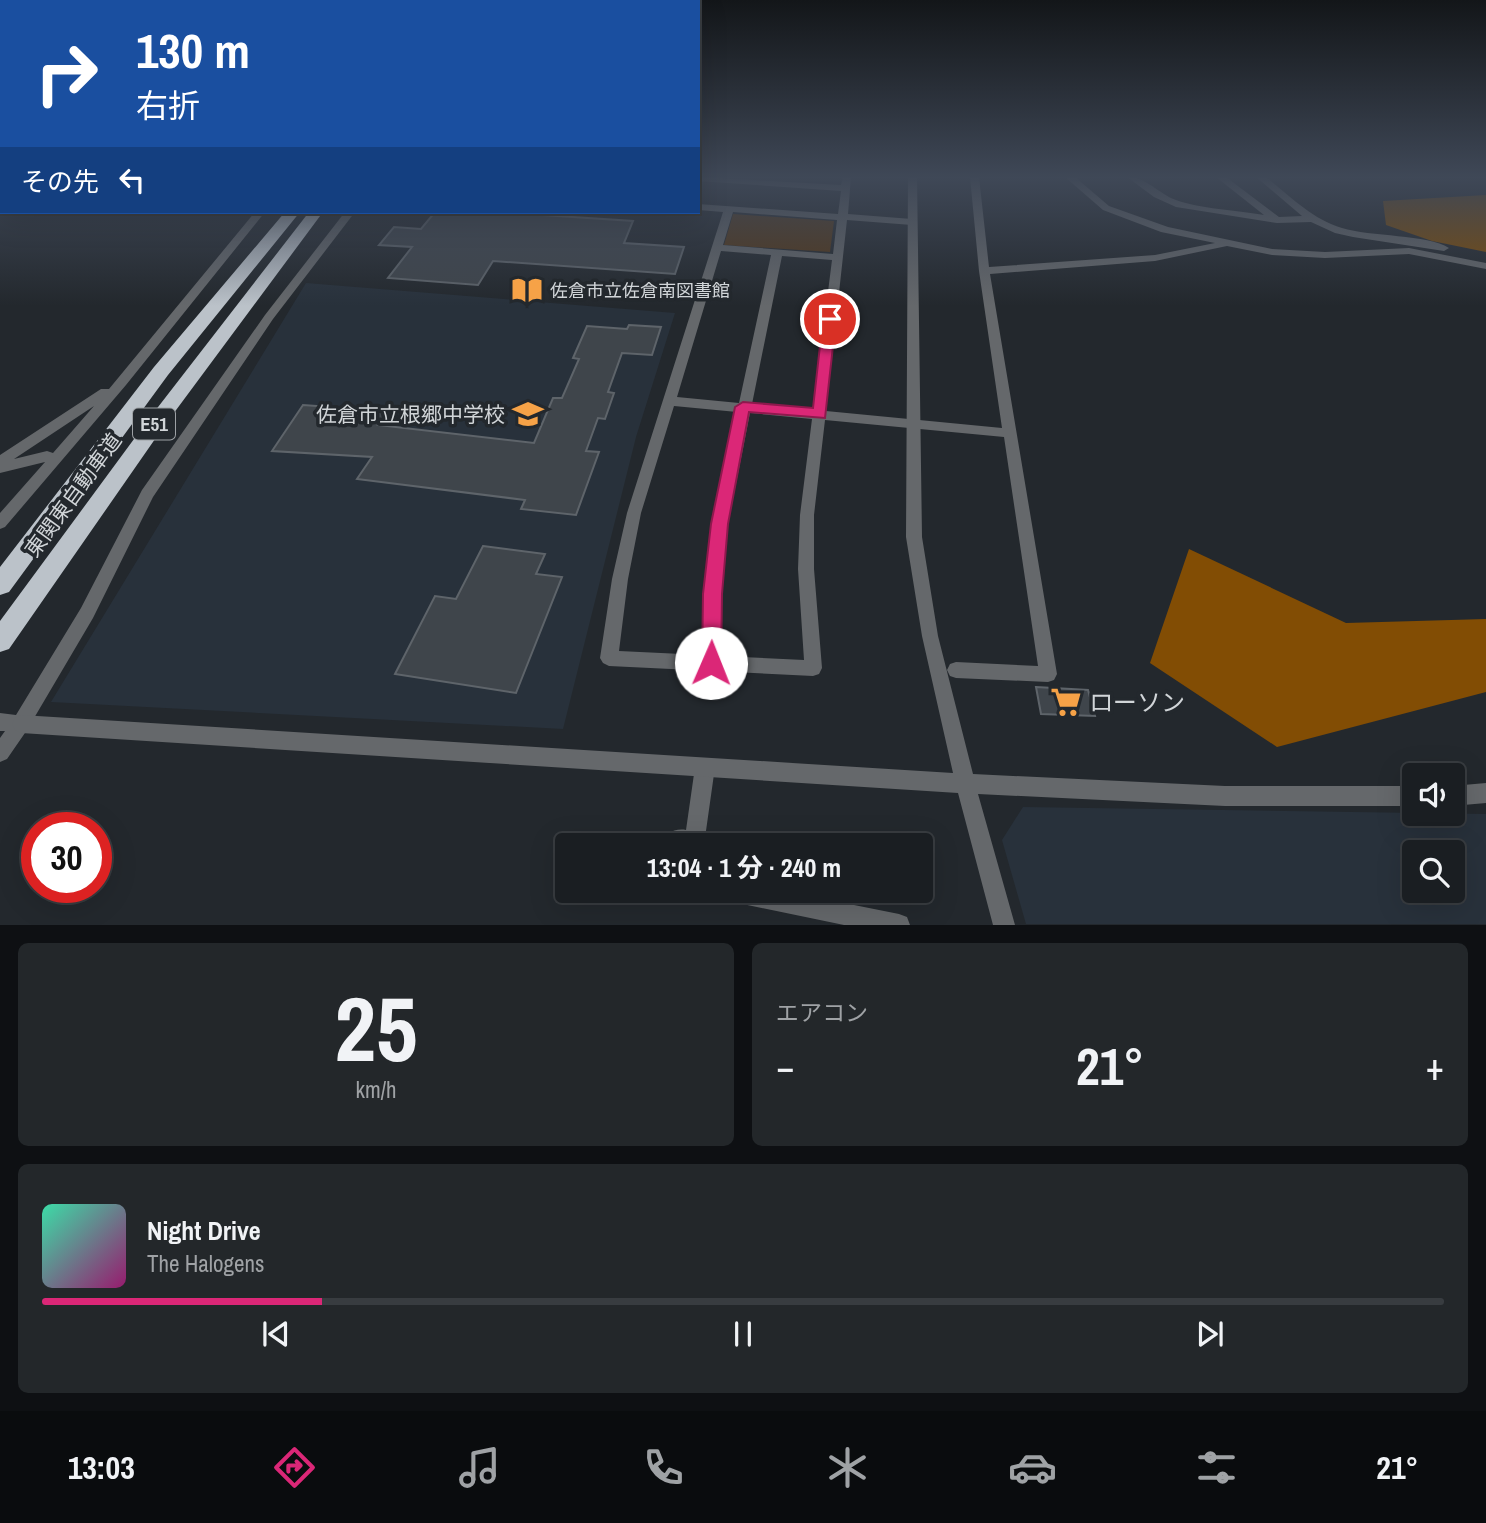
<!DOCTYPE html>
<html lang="ja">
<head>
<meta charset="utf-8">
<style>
  :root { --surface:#1a1e22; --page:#23272a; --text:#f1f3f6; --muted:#9fa2a5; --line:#383c40; --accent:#db2777 }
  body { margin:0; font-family:"Archivo Narrow","Noto Sans JP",sans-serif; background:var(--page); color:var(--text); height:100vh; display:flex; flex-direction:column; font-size:26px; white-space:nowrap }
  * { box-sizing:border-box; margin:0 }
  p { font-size:23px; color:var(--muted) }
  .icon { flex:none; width:38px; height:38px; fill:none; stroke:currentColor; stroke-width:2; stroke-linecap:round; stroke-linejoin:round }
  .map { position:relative; height:925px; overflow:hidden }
  .panel { display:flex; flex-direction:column; gap:18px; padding:18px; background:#0e1013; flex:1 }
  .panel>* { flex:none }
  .hud { position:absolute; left:0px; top:0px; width:700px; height:214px; box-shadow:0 7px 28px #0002,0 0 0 2px var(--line); background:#1a4fa0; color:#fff; overflow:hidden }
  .fabs { position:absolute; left:1402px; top:763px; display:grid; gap:14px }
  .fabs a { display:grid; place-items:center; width:63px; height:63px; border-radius:7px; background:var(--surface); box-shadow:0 7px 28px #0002,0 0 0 2px var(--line); font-size:35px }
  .speed { position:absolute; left:21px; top:812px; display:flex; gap:14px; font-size:35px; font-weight:700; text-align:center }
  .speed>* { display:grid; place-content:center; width:91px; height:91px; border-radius:50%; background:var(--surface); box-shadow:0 7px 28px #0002,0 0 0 2px var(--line); line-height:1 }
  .speed .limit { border:10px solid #d22; background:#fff; color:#111 }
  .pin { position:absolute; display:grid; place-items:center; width:60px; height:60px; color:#fff; margin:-30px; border:4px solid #fff; border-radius:50%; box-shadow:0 2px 7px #0007 }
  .me { position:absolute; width:77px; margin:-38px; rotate:1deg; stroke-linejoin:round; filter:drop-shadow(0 0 5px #0008) }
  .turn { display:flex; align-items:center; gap:24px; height:147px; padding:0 21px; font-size:32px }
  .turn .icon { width:91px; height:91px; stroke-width:2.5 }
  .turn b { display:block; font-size:49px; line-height:60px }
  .then { display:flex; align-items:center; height:66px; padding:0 21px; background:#0003; gap:14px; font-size:26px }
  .big { font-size:52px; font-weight:700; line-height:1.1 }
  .panel .card { flex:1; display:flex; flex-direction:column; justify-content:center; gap:10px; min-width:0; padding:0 24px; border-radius:10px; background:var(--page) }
  .panel .dial { align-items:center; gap:0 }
  .dial b { font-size:91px; line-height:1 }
  .song { display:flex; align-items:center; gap:21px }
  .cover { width:84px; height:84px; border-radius:10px; background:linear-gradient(135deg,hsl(160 70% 55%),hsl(320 70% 35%)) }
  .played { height:7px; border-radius:4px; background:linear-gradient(90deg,var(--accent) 20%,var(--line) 20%) }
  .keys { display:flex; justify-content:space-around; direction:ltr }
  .heat { display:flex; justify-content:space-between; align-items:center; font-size:38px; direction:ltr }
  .panel .tiles { flex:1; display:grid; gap:18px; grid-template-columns:1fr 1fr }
  .card:last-child { grid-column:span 2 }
  .trip { position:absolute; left:555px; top:833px; width:378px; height:70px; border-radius:7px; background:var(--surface); box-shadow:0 7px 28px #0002,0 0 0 2px var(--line); font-weight:700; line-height:70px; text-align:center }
  .dock { display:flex; height:112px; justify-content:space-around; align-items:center; background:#0a0c0e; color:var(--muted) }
  .dock .icon { width:49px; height:49px }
  .dock .active { color:var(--accent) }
  .dock b { font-size:32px; color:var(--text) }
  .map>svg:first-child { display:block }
  .built { fill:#28313b; fill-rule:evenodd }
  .green { fill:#543615 }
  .forest { fill:#824d04 }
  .building { fill:#3f454b; stroke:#5e646a; stroke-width:2 }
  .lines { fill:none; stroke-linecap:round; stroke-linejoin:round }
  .minor { fill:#65686b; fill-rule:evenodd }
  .tertiary { fill:#65686b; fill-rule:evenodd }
  .motorway { fill:#bbc2c9; fill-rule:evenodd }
  .route { fill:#db2777; stroke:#8e194d; stroke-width:2 }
  .labels { text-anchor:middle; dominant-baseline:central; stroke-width:7; stroke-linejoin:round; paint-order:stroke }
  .far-poi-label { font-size:18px; fill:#d1d5d8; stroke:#23282d; text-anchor:start }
  .shield { fill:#23282d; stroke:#9da1a5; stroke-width:2 }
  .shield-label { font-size:19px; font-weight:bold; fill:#d1d5d8 }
  .poi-label { font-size:21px; fill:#d1d5d8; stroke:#23282d; text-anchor:end }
  .street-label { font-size:21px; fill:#d1d5d8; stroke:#23282d }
  .near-poi-label { font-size:24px; fill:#d1d5d8; stroke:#23282d; text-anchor:start }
</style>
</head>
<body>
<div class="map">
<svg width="1486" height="925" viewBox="0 0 1486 925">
  <rect width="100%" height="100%" fill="#23282d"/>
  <g class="built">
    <polygon points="306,283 675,313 636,437 563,729 51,702"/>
    <path d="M 1023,807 L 1486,814 L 1486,924 L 1026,924 L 1002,840 ZM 1414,852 L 1452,852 L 1452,891 L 1414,891 Z"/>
  </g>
  <polygon class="green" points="733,214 834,221 830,252 724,245"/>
  <g class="forest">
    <polygon points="1486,195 1486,252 1432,241 1386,225 1383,201"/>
    <polygon points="1189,549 1346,623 1486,619 1486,692 1277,747 1150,663"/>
  </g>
  <g class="building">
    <polygon points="435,212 495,212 633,221 624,243 684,247 675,274 493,261 478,285 388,278 412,247 379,245 394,227 421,229"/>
    <polygon points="629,325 661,327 652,355 622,353 608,392 614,393 605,419 598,418 586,451 599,452 576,515 521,509 525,500 357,479 372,457 272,451 303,405 387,411 378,425 534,443 553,398 562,398 579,359 573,358 587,326 627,329"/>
    <polygon points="483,546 545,554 536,574 562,577 516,693 395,674 435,596 456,599"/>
    <polygon points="1036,687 1088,690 1095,716 1041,714"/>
  </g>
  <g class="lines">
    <g class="minor">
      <path d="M 698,177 L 841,185 L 843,177 L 851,177 L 848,214 L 912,219 L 917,222 L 912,225 L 847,220 L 826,411 L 1002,428 L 979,271 L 970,177 L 979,177 L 989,267 L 1155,255 L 1215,243 L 1161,232 L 1103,210 L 1065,177 L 1075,177 L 1109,206 L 1168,227 L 1272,249 L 1325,252 L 1409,248 L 1486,263 L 1486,269 L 1409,254 L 1325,258 L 1272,255 L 1227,246 L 1155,261 L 990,274 L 1057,674 L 1054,680 L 1048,682 L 956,678 L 950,676 L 947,670 L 950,664 L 956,662 L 1038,666 L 1004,437 L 825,420 L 814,515 L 814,569 L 822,668 L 819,674 L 813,676 L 609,666 L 603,663 L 600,658 L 612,579 L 627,513 L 723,212 L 698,210 L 698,204 L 838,214 L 841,191 L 698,181 ZM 733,212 L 837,220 L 833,254 L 723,245 ZM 721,251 L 771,255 L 739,403 L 677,397 ZM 782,256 L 832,260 L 813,410 L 752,404 ZM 674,406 L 737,412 L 712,524 L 705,594 L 703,655 L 619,651 L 628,579 L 641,513 ZM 750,413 L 812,419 L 800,515 L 798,569 L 804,660 L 720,656 L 721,594 L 728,524 Z"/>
      <path d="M 1127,177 C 1145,176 1159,194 1176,200 C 1197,208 1240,211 1264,215 L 1216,177 L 1226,177 L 1279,217 L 1302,216 L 1256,177 L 1266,177 C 1290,196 1312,219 1342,228 C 1370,237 1428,234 1449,248 L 1444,251 L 1353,237 L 1335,233 L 1311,222 L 1277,223 L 1176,207 L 1154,197 Z"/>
      <path d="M 255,212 L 265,212 L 126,385 L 5,527 L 0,529 L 0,513 L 45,462 L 0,473 L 0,455 L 101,389 L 109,389 ZM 94,406 L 53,453 L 47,451 L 14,459 Z"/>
      <polygon points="345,212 355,212 273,319 153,497 93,618 27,730 7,759 0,762 0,738 5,731 0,731 0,713 16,715 81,608 142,490 265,315"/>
      <path d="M 705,758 L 712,760 L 715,767 L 704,845 L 660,845 C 664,834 674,828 686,830 L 695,767 L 698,760 Z"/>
      <polygon points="722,891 784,891 899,914 907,917 910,925 844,925 733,902 726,898"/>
    </g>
    <g class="tertiary">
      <polygon points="908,177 917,177 922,537 938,636 973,774 1225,786 1414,786 1414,806 1225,806 978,794 1015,925 993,925 958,793 21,733 15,730 12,724 15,718 21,715 953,773 922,636 906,537"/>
      <polygon points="1486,783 1486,803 1452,806 1452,786"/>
    </g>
    <g class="motorway">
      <polygon points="285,212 300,212 168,375 9,592 0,595 0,567 154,367"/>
      <polygon points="309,212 323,212 162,429 9,649 0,652 0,621 148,420"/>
    </g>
  </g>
  <linearGradient id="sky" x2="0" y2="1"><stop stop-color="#131619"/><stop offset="0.58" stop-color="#3f4857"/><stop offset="1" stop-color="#3f4857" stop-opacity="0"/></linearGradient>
  <rect width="1486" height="306" fill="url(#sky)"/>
  <polygon class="route" points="830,315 836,319 825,418 749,412 728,524 722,594 721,663 718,669 711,671 704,669 702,663 703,594 711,524 735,407 743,402 813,408 823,319"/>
  <defs>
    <g id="library-bare" transform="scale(2.415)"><path d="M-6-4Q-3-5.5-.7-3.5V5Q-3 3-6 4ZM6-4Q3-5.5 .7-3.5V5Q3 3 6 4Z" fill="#f6a247" stroke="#23282d" stroke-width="2.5" paint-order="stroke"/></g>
    <g id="school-bare" transform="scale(2.415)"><path d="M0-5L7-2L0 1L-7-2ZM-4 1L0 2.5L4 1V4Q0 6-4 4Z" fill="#f6a247" stroke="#23282d" stroke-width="2.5" paint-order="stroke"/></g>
    <g id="supermarket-bare" transform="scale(2.415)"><path d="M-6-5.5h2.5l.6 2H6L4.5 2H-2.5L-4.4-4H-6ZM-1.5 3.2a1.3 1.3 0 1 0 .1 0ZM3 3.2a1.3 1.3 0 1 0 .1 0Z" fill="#f6a247" stroke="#23282d" stroke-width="2.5" paint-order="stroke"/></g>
  </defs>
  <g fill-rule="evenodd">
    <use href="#library-bare" x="527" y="290"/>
    <use href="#school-bare" x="528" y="414"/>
    <use href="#supermarket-bare" x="1066" y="702"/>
  </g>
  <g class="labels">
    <g class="far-poi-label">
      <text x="550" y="290">佐倉市立佐倉南図書館</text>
    </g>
    <rect class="shield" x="133" y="408.5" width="42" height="31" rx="5"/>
    <g class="shield-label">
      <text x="154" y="424">E51</text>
    </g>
    <g class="poi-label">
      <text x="505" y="414">佐倉市立根郷中学校</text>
    </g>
    <g class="street-label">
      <text transform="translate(73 495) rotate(-54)">東関東自動車道</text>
    </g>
    <g class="near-poi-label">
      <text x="1089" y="702">ローソン</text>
    </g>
  </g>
</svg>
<div class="fabs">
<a><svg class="icon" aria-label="sound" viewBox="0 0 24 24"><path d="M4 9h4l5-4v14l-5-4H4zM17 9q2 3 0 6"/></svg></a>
<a><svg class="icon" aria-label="search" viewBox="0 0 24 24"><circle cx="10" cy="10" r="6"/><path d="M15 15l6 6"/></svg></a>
</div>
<div class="speed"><div class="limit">30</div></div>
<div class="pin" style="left:830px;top:319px;background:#d93025"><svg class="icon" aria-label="arrive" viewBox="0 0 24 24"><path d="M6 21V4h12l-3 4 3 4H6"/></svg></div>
<svg class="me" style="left:711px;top:663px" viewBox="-20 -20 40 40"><circle r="19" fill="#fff"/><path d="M0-13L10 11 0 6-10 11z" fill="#db2777"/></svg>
<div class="trip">13:04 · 1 分 · 240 m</div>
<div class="hud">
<div class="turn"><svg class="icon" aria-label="right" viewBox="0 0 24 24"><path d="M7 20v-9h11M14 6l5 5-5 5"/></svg><div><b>130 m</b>右折</div></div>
<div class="then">その先<svg class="icon" aria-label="left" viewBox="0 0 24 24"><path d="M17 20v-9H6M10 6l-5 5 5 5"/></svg></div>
</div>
</div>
<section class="panel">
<div class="tiles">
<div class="card dial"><b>25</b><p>km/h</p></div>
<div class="card"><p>エアコン</p>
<div class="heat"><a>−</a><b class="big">21°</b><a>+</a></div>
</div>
<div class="card">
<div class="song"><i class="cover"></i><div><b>Night Drive</b><p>The Halogens</p></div></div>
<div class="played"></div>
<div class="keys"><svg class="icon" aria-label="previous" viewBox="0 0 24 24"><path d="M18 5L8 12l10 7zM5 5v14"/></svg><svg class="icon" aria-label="pause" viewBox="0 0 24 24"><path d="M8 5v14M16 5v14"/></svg><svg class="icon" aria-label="next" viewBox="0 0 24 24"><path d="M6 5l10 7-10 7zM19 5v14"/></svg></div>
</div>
</div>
</section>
<nav class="dock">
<b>13:03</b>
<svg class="icon active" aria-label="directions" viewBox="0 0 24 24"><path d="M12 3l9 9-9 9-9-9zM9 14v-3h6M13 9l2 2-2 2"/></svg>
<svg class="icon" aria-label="music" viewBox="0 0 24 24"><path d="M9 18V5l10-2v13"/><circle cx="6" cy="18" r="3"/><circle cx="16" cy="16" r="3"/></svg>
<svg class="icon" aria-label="phone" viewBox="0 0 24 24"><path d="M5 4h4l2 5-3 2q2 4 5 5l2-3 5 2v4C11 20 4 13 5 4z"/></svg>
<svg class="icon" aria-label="climate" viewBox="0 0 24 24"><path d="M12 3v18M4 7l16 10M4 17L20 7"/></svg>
<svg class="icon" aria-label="car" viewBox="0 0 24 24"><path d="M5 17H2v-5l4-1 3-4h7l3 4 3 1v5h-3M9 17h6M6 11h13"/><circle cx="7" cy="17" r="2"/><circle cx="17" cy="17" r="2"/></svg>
<svg class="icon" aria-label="filters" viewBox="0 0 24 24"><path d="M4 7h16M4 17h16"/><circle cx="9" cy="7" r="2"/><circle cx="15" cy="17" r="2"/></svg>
<b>21°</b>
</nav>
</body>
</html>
